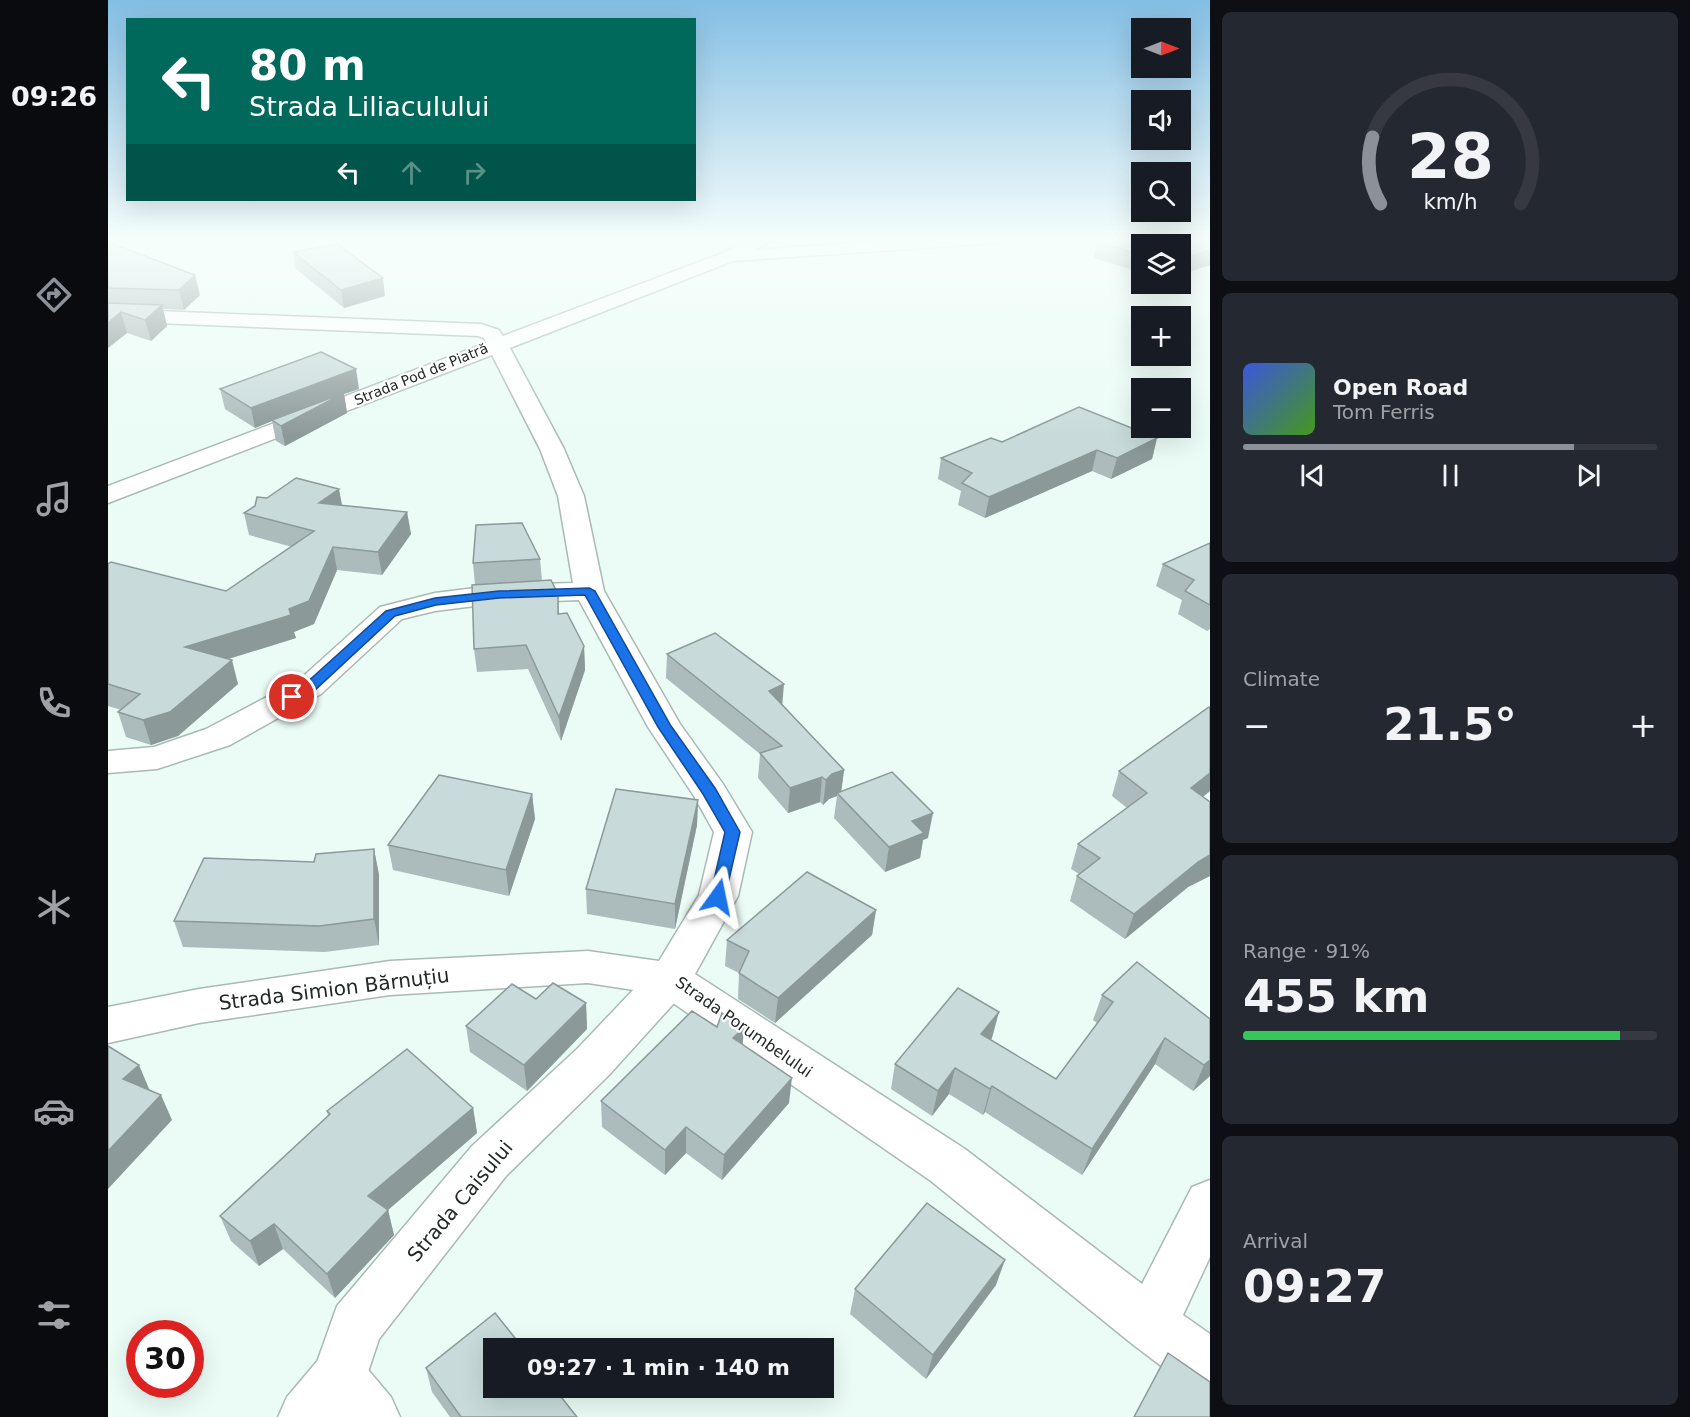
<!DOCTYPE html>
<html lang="en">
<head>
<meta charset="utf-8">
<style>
  :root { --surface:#171b24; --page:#242831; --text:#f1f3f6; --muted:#9ea1a6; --line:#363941; --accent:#8c9099 }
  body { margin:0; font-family:"DejaVu Sans",sans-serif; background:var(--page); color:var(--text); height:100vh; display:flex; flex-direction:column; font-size:22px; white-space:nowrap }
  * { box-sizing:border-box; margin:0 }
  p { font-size:20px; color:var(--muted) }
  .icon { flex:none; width:33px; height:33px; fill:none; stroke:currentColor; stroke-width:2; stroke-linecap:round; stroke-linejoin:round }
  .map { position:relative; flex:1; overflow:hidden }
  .details { display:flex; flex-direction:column; gap:12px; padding:12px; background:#0d0f14; width:480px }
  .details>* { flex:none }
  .top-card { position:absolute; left:18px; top:18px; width:570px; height:183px; border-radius:0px; box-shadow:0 6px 24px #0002; background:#00695c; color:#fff; overflow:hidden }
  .needle { width:39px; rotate:90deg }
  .fabs { position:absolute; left:1023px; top:18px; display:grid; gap:12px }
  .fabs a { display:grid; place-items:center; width:60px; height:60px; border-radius:0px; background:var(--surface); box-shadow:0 6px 24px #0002; font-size:30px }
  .speed { position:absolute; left:18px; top:1320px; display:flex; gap:12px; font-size:30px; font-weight:700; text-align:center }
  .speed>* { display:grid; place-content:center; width:78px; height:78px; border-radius:50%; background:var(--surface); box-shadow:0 6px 24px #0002; line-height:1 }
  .speed .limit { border:9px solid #d22; background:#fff; color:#111 }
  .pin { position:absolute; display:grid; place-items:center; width:51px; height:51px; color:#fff; margin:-26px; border:3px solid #fff; border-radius:50%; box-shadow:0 2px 6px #0007 }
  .me { position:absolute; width:66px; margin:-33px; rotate:12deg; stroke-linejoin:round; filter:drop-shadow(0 0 4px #0008) }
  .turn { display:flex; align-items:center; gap:21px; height:126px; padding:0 24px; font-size:27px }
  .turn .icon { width:78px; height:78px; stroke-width:2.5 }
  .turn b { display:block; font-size:42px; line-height:51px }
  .lanes { display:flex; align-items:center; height:57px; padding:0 24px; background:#0003; justify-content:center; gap:30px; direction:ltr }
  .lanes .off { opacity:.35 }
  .big { font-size:45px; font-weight:700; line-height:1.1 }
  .details .widget { flex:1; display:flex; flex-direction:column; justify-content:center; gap:9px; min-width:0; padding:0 21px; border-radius:9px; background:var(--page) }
  .details .dial { align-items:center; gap:0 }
  .dial svg { height:156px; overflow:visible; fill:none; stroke:var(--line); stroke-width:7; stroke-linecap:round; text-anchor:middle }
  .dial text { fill:var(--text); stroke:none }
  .song { display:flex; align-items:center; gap:18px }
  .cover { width:72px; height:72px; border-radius:9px; background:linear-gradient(135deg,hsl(230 70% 55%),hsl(100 70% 35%)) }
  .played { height:6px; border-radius:3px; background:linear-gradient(90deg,var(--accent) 80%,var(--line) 80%) }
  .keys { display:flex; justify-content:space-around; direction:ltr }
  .heat { display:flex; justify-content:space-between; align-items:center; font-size:33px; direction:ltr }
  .charge { height:9px; border-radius:4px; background:linear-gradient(90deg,#34c759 91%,var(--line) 0) }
  .trip { position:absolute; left:375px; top:1338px; width:351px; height:60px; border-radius:0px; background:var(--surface); box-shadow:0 6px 24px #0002; font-weight:700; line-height:60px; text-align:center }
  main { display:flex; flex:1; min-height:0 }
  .dock { display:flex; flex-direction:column; width:108px; justify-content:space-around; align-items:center; background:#090b0e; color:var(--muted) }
  .dock .icon { width:42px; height:42px }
  .dock .current { color:var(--accent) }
  .dock b { font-size:27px; color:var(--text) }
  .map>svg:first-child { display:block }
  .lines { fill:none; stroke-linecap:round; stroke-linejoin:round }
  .pedestrian-casing { stroke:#a9b9b3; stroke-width:3 }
  .minor-casing { stroke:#a9b9b3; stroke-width:3 }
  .pedestrian { fill:#fff; fill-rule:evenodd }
  .minor { fill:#fff; fill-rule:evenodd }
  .wall { fill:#acbbbb }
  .shaded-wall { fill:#8c9999 }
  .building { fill:#c8dada; stroke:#8c9999; stroke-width:1.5 }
  .route { fill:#1a73e8; stroke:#114b97; stroke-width:1.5 }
  .labels { text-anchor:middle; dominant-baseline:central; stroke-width:4.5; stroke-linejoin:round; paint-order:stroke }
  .far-street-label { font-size:14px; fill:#222926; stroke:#fff }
  .street-label { font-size:16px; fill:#222926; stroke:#fff }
  .near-street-label { font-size:20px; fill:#222926; stroke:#fff }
</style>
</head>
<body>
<main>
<nav class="dock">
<b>09:26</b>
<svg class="icon current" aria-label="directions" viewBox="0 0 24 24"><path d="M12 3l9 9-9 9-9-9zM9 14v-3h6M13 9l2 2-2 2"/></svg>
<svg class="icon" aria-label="music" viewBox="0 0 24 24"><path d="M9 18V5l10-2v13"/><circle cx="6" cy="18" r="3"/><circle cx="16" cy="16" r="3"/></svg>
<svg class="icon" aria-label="phone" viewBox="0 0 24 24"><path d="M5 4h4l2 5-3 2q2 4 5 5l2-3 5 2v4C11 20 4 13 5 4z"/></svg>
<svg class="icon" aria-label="climate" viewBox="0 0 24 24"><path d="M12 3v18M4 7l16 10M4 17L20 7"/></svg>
<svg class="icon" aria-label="car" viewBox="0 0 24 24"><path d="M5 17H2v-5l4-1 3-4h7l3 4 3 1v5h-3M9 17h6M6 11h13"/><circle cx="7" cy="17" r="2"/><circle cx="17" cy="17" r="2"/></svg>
<svg class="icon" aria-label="filters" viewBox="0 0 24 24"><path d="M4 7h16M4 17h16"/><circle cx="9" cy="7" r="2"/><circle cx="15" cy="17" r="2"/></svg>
</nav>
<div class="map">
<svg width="1102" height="1417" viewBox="0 0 1102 1417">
  <rect width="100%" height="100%" fill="#ebfcf6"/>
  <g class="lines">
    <g class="pedestrian-casing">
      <polygon id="pedestrian" points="562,962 577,967 583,979 577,991 501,1075 398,1176 271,1339 251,1399 231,1407 211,1399 203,1379 229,1306 364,1146 469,1049 547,967"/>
    </g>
    <g class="minor-casing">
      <g id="minor">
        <polygon points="645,238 667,238 647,250 818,238 898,238 890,243 625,261 402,348 456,449 476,496 496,591 572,724 615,784 644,832 630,896 587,974 857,1149 1034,1284 1084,1187 1102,1180 1102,1257 1075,1315 1102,1334 1102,1396 1082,1388 1023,1343 823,1181 552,994 480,983 282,995 91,1023 0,1043 0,1007 91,989 282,961 480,951 551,961 591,895 606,832 586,796 540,727 471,600 391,603 327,611 294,619 213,694 122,745 49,769 0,773 0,751 46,747 98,729 191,680 272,607 327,593 391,585 465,583 450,496 432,449 384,355 0,503 0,486 378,343 376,338 370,336 0,321 0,309 373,324 391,330 395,336 612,254"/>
        <polygon points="231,1351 251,1359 283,1397 292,1417 170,1417 179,1397 211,1359"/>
      </g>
    </g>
    <use href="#pedestrian" class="pedestrian"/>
    <use href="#minor" class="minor"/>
  </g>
  <g class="wall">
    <polygon points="1102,238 1102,265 1072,275 1072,244 1034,244 1034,273 986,258 989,241"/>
    <polygon points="0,242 92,295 76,310 55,309 59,326 43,341 19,333 0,348"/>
    <polygon points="185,252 277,296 236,308 188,269"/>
    <polygon points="112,389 251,389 236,394 239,413 177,446 168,441 164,421 147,428 117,409"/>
    <polygon points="1049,438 1044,459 1003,479 984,471 877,518 850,505 853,491 830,479 833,458 894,442"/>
    <polygon points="234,505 299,512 303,534 274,575 229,570 206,624 186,632 188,638 121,659 130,684 70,736 43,745 18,737 10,712 13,710 0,706 0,564 118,591 184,547 141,535 136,513"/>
    <polygon points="1102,543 1102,629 1099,631 1070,614 1074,600 1048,586 1055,564"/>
    <polygon points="432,559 434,581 450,594 451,614 476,646 477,670 453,741 420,669 369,672 366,649 367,585 365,563"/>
    <polygon points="559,654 674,704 736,770 733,791 820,838 815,840 812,858 777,872 726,818 729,796 721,799 715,805 712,802 680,813 650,778 652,754 558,678"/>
    <polygon points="1102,708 1102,791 1095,797 1102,802 1102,876 1080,887 1017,939 962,901 969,876 971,874 963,869 970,844 1019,808 1004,796 1011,771"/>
    <polygon points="424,794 427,819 401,896 285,870 280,845"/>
    <polygon points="590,800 589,825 567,929 479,914 478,889"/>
    <polygon points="266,849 271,875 271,945 217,952 75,947 66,921 206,862"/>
    <polygon points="768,910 764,935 667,1023 630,999 631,973 617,966 619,940"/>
    <polygon points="994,995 1102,1019 1102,1076 1085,1091 1047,1064 974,1175 877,1112 875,1115 841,1094 824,1116 783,1089 787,1064 884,1038 882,1040 948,1079 989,1023 985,1020"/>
    <polygon points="428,999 478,1003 479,1029 419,1091 362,1052 358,1026"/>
    <polygon points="635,1045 681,1103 614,1180 578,1153 557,1175 494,1127 493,1101"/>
    <polygon points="365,1108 369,1133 280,1210 286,1235 227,1298 175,1249 151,1266 123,1241 112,1216 220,1116 219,1111"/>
    <polygon points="888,1285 818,1379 742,1314 747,1289"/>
    <polygon points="318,1368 469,1417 342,1417 324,1392"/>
  </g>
  <g class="shaded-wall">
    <polygon points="1102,250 1102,265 1072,275 1072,259"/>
    <polygon points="87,275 92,295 76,310 71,290"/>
    <polygon points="275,278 277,296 236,308 233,290"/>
    <polygon points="54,305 59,326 43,341 37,320"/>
    <polygon points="13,312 19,333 0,348 0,323"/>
    <polygon points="248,369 251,389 236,394 239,413 177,446 173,426 164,420 164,421 147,428 143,408"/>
    <polygon points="1049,438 1044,459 1003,479 1009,458"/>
    <polygon points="989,450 984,471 877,518 881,497"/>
    <polygon points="231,489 235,510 211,503"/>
    <polygon points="299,512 303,534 274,575 270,552"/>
    <polygon points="225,547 229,570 206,624 186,632 188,638 84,670 77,647 181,609"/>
    <polygon points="476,646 477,670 453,741 451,717"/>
    <polygon points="124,660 130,684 70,736 43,745 35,720"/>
    <polygon points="676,684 674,708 661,691"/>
    <polygon points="736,770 733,794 729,793 729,796 721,799 715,805 718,780 724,774"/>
    <polygon points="1102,773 1102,791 1074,813 1083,788"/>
    <polygon points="714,777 712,802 680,813 682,788"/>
    <polygon points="424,794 427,819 401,896 398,870"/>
    <polygon points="590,800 589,825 567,929 567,904"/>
    <polygon points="825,813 820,838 815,840 812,858 777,872 781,847 804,821"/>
    <polygon points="266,849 271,875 271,945 266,919"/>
    <polygon points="1102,855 1102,876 1080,887 1017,939 1026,914 1090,862"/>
    <polygon points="768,910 764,935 667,1023 670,998"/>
    <polygon points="478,1003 479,1029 419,1091 416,1065"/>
    <polygon points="891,1012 884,1038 867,1060 873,1034"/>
    <polygon points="636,1028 634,1053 625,1038"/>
    <polygon points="1057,1038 1047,1064 974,1175 984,1149"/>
    <polygon points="1102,1060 1102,1076 1085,1091 1096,1065"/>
    <polygon points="31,1065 42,1091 15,1079"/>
    <polygon points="847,1068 841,1094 824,1116 830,1091"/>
    <polygon points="684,1078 681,1103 614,1180 616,1155"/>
    <polygon points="884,1086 877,1112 875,1115 882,1089"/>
    <polygon points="53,1095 64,1120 0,1189 0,1151"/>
    <polygon points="365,1108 369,1133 280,1210 286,1235 227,1298 219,1274 260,1196"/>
    <polygon points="578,1127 578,1153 557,1175 557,1150"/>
    <polygon points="166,1224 175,1249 151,1266 142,1241"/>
    <polygon points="897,1260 888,1285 818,1379 825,1355"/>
  </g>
  <g class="building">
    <polygon points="1001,238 1102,238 1102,250 1072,259 1072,244 1034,244 1034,255 989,241"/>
    <polygon points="0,242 87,275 71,290 0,288"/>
    <polygon points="229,244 275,278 233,290 185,252"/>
    <polygon points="0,303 54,305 37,320 13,312 0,323"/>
    <polygon points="213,352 248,369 143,408 112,389"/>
    <polygon points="236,393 173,426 164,420"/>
    <polygon points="971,407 1049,438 1009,458 989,450 881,497 854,483 864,473 833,458 883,438 894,442"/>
    <polygon points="188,478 231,489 211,503 299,512 270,552 225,547 201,601 181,609 183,615 77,647 124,660 62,712 35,720 10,712 32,694 0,684 0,564 3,562 118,591 206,531 136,513 147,506 149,497 159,498"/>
    <polygon points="414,523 432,559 365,563 368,525"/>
    <polygon points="1102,543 1102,605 1077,591 1086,580 1055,564"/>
    <polygon points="443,580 450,594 450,614 459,613 476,646 451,717 418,645 366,649 364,585"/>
    <polygon points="607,633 676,684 661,691 736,770 724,774 718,780 714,777 682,788 652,753 674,746 559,654"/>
    <polygon points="1101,707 1102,708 1102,773 1083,788 1102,802 1102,855 1090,862 1026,914 969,876 992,858 970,844 1039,793 1011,771"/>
    <polygon points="784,772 825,813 804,821 816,833 781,847 729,793"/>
    <polygon points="331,775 424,794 398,870 280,845"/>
    <polygon points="508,789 590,800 567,904 478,889"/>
    <polygon points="266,849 266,919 211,926 66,921 96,858 206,862 208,854"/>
    <polygon points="699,872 768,910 670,998 631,973 641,951 619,940"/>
    <polygon points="1029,962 1102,1019 1102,1060 1096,1065 1057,1038 984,1149 884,1086 882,1089 847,1068 830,1091 787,1064 850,988 891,1012 873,1034 948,1079 1005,1002 994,995"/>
    <polygon points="445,983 478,1003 416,1065 358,1026 404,984 428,999"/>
    <polygon points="584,1011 609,1027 614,1013 636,1028 625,1038 684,1078 616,1155 578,1127 557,1150 493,1101"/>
    <polygon points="0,1046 31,1065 15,1079 53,1095 0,1151"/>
    <polygon points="299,1049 365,1108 260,1196 280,1210 219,1274 166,1224 142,1241 112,1216 222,1114 219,1111"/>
    <polygon points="819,1203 897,1260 825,1355 747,1289"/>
    <polygon points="387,1313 415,1348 386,1348 386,1388 446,1388 469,1417 353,1417 318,1368"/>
    <polygon points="1060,1353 1102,1382 1102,1417 1026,1417"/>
  </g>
  <linearGradient id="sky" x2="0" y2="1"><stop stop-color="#83bee4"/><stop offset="0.55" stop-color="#f6fefb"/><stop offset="1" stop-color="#f6fefb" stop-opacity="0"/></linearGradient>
  <rect width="1102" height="436" fill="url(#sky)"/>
  <polygon class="route" points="481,588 487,591 563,726 607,788 632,832 616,901 605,901 602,897 617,832 595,794 550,727 477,595 391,598 328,605 287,616 207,690 184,701 177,697 197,684 278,611 327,598 391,591"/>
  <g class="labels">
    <g class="far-street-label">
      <text transform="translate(313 374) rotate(-22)">Strada Pod de Piatră</text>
    </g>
    <g class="street-label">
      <text transform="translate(636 1027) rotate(35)">Strada Porumbelului</text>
    </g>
    <g class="near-street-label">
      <text transform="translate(226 989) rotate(-7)">Strada Simion Bărnuțiu</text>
      <text transform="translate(352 1201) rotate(-50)">Strada Caisului</text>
    </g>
  </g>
</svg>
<div class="fabs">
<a><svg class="needle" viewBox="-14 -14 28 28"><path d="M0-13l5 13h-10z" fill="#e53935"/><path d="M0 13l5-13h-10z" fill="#9ea1a6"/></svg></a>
<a><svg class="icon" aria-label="sound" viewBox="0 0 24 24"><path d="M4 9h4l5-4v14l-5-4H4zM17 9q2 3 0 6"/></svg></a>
<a><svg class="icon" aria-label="search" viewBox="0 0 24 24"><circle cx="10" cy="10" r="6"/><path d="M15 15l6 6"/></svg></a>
<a><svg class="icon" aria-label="layers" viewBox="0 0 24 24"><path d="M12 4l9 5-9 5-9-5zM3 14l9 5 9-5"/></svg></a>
<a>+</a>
<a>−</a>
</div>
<div class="speed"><div class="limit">30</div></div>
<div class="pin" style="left:184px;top:697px;background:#d93025"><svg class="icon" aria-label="arrive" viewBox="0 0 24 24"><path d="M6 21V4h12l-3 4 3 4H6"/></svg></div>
<svg class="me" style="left:610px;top:897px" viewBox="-20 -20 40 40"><path d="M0-17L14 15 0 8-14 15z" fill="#1a73e8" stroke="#fff" stroke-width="4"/></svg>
<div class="trip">09:27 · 1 min · 140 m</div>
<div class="top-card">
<div class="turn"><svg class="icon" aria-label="left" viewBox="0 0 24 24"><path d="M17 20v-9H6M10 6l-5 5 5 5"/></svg><div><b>80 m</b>Strada Liliaculului</div></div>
<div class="lanes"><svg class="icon" aria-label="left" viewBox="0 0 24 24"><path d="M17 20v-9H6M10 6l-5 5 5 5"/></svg><svg class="icon off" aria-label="ahead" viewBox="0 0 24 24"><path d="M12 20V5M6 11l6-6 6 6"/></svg><svg class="icon off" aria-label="right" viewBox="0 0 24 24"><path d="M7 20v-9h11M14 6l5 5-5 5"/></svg></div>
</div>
</div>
<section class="details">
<div class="widget dial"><svg viewBox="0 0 100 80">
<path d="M14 69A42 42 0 1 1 86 69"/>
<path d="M14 69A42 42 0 0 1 10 35" stroke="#8c9099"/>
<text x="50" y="56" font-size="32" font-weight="700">28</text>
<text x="50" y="72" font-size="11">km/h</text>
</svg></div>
<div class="widget">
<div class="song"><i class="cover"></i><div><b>Open Road</b><p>Tom Ferris</p></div></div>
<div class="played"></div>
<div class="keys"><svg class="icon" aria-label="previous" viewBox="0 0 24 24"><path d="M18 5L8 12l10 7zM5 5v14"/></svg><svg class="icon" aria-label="pause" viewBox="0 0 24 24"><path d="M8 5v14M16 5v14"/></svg><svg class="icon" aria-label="next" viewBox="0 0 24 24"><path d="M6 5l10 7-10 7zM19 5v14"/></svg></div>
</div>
<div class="widget"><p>Climate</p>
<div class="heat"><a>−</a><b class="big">21.5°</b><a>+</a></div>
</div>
<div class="widget"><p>Range · 91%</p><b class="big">455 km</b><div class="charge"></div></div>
<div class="widget"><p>Arrival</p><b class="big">09:27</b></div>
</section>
</main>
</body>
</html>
